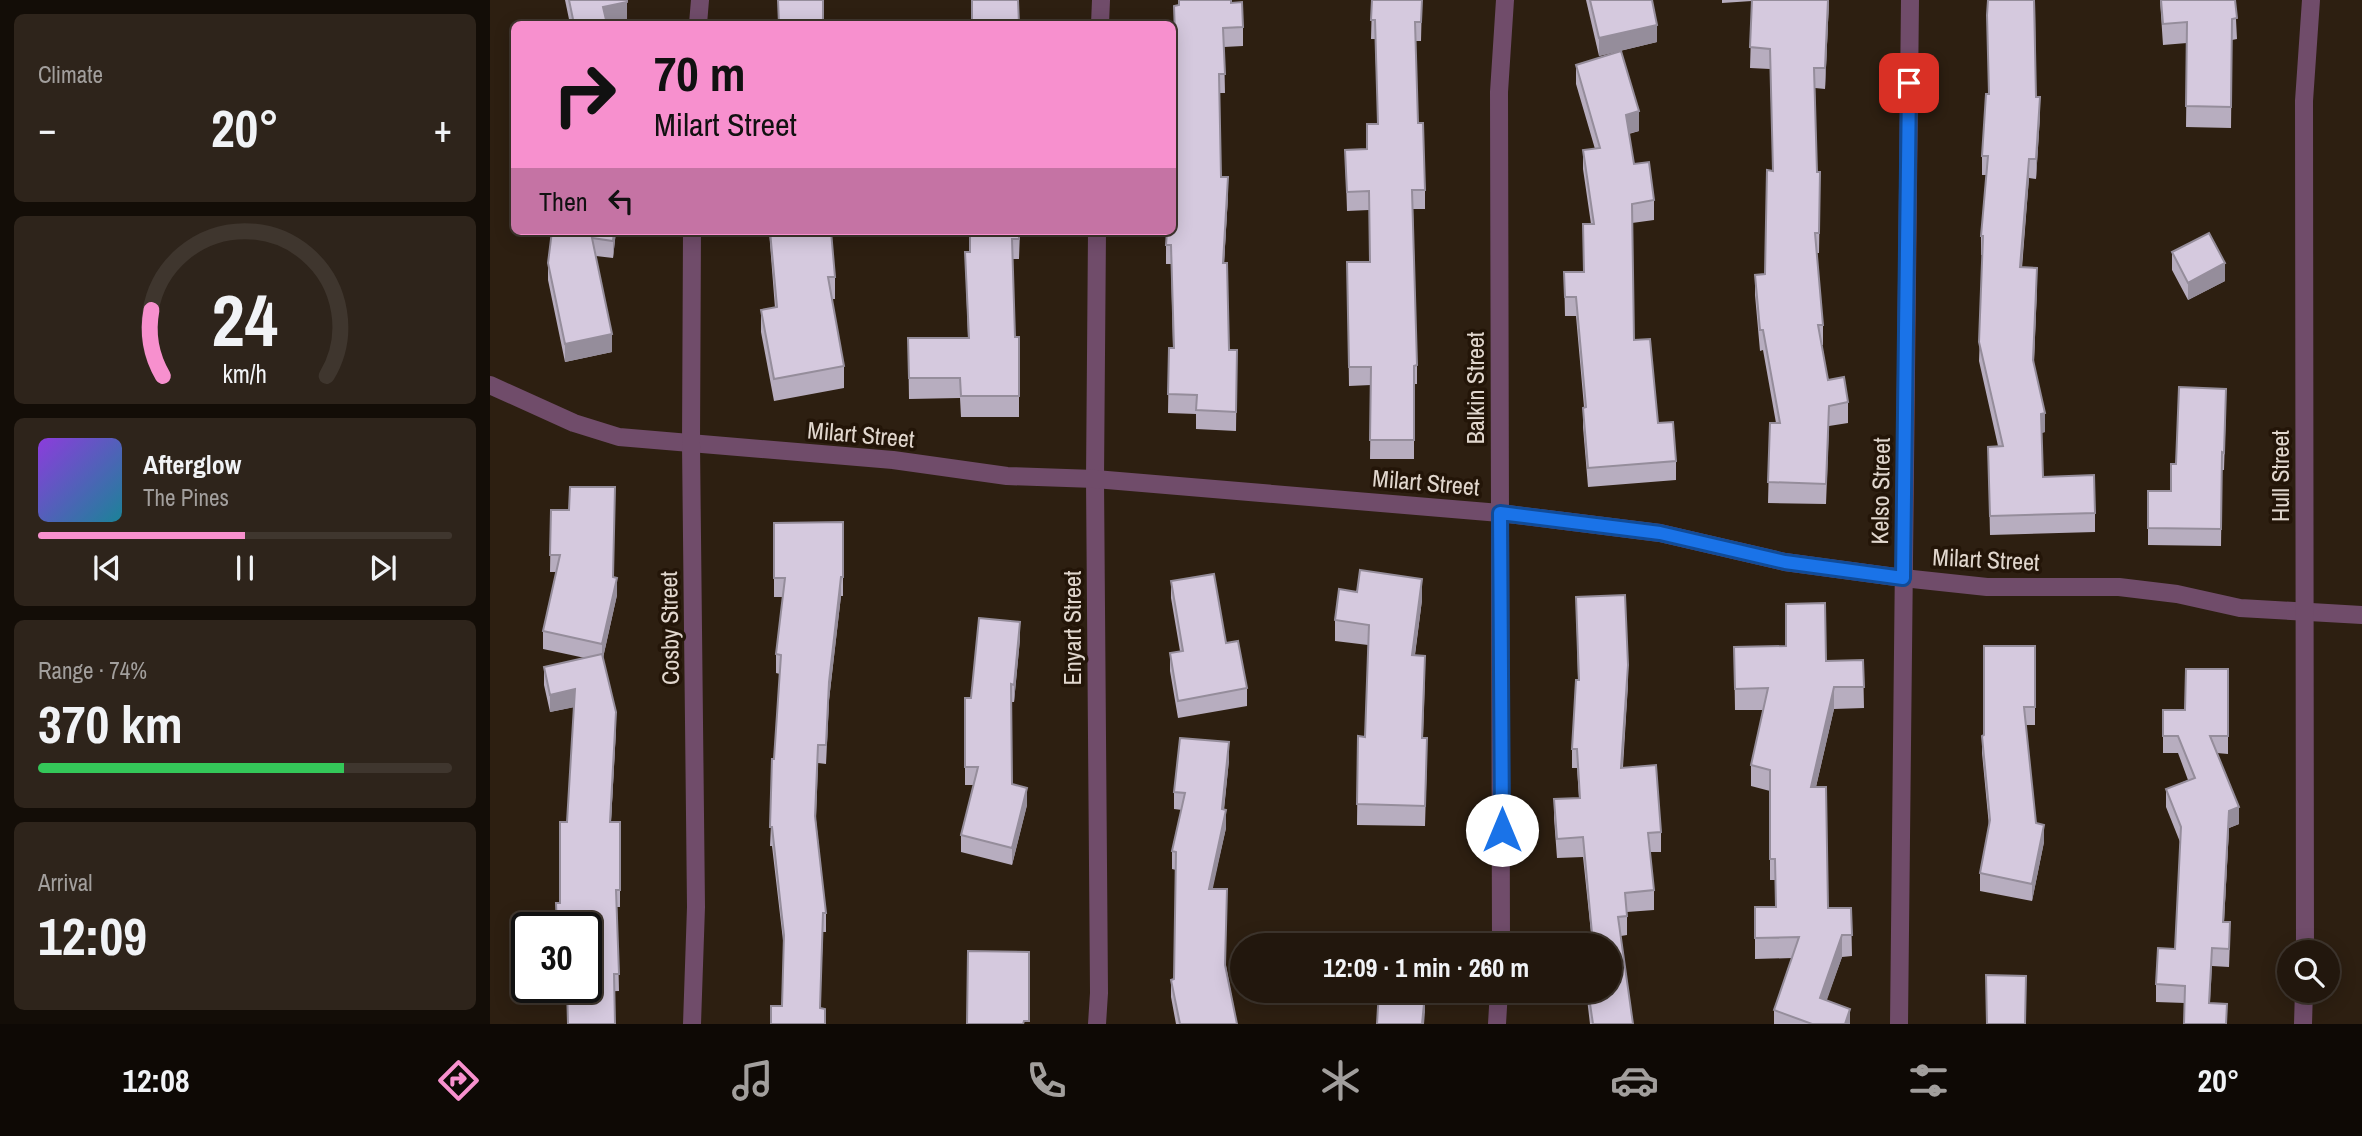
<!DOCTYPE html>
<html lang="en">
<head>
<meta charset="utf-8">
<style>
  :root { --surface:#22170d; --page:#2e241b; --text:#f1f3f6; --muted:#a29f9d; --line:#3f362e; --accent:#f790ce }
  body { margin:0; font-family:"Archivo Narrow",sans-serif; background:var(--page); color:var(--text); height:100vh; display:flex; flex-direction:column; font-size:26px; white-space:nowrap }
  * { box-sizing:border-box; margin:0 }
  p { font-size:23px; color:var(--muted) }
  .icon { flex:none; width:38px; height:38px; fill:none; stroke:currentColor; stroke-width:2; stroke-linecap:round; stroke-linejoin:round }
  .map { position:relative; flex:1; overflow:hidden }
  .side { display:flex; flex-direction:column; gap:14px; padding:14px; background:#130d07; width:490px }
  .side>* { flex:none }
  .banner { position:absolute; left:21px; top:21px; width:665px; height:214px; border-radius:10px; box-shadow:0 4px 18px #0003,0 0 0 2px var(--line); background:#f790ce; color:#111; overflow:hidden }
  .fabs { position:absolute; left:1787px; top:940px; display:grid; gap:14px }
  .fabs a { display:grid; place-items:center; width:63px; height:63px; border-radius:50%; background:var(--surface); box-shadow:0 4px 18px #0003,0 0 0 2px var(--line); font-size:35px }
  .speed { position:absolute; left:21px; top:912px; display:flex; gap:14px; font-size:35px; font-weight:700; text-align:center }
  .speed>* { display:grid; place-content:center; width:91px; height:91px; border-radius:50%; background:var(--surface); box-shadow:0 4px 18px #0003,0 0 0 2px var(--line); line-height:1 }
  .speed .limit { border:4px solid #111; border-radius:10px; background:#fff; color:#111 }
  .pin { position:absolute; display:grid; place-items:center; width:60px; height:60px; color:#fff; margin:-30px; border-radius:14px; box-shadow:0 4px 10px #0006 }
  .me { position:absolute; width:77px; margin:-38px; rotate:0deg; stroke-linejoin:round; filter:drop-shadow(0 0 5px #0008) }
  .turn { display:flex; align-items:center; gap:24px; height:147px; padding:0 28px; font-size:32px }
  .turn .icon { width:91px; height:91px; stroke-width:2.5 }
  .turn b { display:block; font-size:49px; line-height:60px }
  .then { display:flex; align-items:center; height:66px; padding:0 28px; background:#0003; gap:14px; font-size:26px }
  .big { font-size:52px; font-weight:800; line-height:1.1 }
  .side .tile { flex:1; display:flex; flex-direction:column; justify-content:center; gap:10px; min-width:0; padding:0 24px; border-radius:10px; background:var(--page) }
  .side .dial { align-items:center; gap:0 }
  .dial svg { height:182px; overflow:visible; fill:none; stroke:var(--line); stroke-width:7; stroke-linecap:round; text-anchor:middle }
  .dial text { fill:var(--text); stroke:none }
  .song { display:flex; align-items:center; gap:21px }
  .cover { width:84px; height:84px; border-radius:10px; background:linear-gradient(135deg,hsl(270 70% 55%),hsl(190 70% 35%)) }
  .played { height:7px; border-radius:4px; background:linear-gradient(90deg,var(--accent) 50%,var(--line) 50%) }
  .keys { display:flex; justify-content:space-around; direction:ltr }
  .heat { display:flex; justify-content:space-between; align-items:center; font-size:38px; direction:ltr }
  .charge { height:10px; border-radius:5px; background:linear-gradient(90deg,#34c759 74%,var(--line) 0) }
  .trip { position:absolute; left:740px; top:933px; width:392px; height:70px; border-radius:35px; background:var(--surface); box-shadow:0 4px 18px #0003,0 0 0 2px var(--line); font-weight:800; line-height:70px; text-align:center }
  .tabs { display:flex; height:112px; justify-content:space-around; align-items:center; background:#0e0905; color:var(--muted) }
  .tabs .icon { width:49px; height:49px }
  .tabs .current { color:var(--accent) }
  .tabs b { font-size:32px; color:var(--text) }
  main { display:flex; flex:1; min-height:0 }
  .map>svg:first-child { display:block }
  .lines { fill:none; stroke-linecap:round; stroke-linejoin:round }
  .minor { stroke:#704c6a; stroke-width:18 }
  .wall { fill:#b7adbf }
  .shaded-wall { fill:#958d9b }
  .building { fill:#d5c9de; stroke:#958d9b; stroke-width:2 }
  .route-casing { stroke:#114b97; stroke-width:18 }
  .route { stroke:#1a73e8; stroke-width:12 }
  .labels { text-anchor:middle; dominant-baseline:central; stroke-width:7; stroke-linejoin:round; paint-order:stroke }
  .street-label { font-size:24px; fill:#e1d7ce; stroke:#231508 }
</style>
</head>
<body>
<main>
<section class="side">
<div class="tile"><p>Climate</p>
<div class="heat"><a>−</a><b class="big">20°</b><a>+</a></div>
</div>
<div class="tile dial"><svg viewBox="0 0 100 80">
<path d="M14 69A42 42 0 1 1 86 69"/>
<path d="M14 69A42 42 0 0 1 9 40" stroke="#f790ce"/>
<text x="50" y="56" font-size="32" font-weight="700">24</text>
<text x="50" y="72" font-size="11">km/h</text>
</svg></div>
<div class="tile">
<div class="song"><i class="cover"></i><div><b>Afterglow</b><p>The Pines</p></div></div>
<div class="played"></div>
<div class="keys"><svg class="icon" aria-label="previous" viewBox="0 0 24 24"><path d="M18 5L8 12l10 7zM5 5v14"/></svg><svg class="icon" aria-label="pause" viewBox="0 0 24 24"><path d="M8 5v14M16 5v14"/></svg><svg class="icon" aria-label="next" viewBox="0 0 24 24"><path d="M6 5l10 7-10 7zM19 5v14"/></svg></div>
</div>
<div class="tile"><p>Range · 74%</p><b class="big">370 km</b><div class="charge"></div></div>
<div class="tile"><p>Arrival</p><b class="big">12:09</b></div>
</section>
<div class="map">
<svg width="1872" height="1024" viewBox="0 0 1872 1024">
  <rect width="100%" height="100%" fill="#2d1f11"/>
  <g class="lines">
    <g class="minor">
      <polyline points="208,24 210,0"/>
      <polyline points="610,24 611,0"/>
      <polyline points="607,231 605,479 609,993 607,1024"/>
      <polyline points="0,385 84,423 129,437 403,460 517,476 605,479 1010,513 1170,533 1295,562 1413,578 1497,587 1629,587 1687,594 1750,608 1872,615"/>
      <polyline points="1011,945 1009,92 1015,0"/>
      <polyline points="1815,952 1814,101 1821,0"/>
      <polyline points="202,1024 206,907 201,444 202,231"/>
      <polyline points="1007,1024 1009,990"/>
      <polyline points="1409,1024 1420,0"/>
      <polyline points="1813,1024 1814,990"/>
    </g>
  </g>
  <g class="wall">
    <polygon points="75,0 137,0 137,19 117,24 80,24"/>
    <polygon points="689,0 742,0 742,3 753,27 753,46 734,47 735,93 729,93 731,177 738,196 734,263 739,350 747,350 746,431 706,429 706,414 678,413 679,348 683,348 681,264 676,264 676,245 685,175 682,95 682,34 684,34 684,6 689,5"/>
    <polygon points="882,0 932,0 931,41 925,41 928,123 935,190 935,209 923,209 927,365 927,384 924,384 924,459 880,459 881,385 859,386 857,262 880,262 879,210 857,211 855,150 877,149 888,124 885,39 881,39"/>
    <polygon points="1096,0 1162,0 1167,42 1109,56"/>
    <polygon points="1232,0 1339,0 1335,89 1325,88 1327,172 1330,192 1329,253 1327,253 1333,325 1333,345 1332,345 1338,380 1358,402 1358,423 1339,426 1336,504 1278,503 1280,423 1286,423 1273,350 1270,351 1265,295 1265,275 1275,274 1283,171 1280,69 1260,68 1262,1 1232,3"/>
    <polygon points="1498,0 1545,0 1546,97 1550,116 1546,179 1539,178 1532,268 1547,287 1544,363 1555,432 1551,433 1553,477 1605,513 1605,532 1500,535 1498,447 1508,446 1489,361 1493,255 1491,255 1491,236 1496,175 1492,175 1492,156 1498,94"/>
    <polygon points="1670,0 1745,0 1747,39 1742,40 1741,128 1696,127 1697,43 1673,45"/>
    <polygon points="1086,65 1149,131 1139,134 1144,164 1164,200 1164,220 1142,223 1144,340 1168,423 1186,461 1186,480 1098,487 1093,427 1093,408 1094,407 1086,316 1075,316 1074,272 1093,272 1101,224 1093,169 1093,150 1105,149 1086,84"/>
    <polygon points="62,231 126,231 123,258 106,256 122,352 75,362 58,280 58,263"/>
    <polygon points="279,231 350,231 341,232 345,277 345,299 342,299 354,366 354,388 284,401 271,332 271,310 285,308"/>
    <polygon points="480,231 530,231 529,259 522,259 525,337 529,337 529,417 471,417 470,398 419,399 418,338 478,338 475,252 480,252"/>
    <polygon points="1682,252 1735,281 1698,300 1682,270"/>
    <polygon points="1736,406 1734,470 1732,470 1731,546 1658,545 1658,491 1681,491 1686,464"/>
    <polygon points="61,510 124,577 127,595 113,658 126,729 121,822 130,822 130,907 127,907 129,991 68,993 68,987 96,987 70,903 77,822 84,707 60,712 54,685 54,667 95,658 53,649 53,631 66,572 60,572"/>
    <polygon points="353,522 353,596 351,596 339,700 336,764 328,763 326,820 336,913 336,932 333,932 330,1008 335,1024 292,1006 294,949 282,846 280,846 284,759 290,674 286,673 286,654 293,597 284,597 284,523"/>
    <polygon points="681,581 736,643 757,688 757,706 688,718 680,671 680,653 690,651 681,598"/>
    <polygon points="867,592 932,600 925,655 935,676 933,738 937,758 935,826 867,825 868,736 875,737 878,645 845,641 845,620"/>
    <polygon points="1086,597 1138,684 1133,767 1171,832 1171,852 1160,852 1164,890 1164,910 1137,912 1137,935 1131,936 1143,1024 1100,1024 1096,990 1120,990 1120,945 1091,945 1091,934 1101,933 1093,857 1067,858 1064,818 1064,799 1089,798 1087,768 1082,768 1082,749 1088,680"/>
    <polygon points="530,639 524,702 521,702 522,784 537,805 522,865 471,852 471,835 484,785 475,785 475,698 481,698"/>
    <polygon points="1545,646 1545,725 1536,725 1546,823 1554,842 1542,901 1490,891 1490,873 1499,826 1492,753 1492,736 1494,735"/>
    <polygon points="1244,647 1336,661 1373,660 1374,708 1344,709 1326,787 1338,908 1361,908 1362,956 1352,957 1336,1001 1360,1024 1284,1024 1284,1010 1302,958 1265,959 1265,907 1286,907 1285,880 1280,880 1280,791 1261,786 1261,765 1273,710 1245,710"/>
    <polygon points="1738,669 1738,754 1727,753 1749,824 1739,828 1734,922 1740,940 1739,967 1722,966 1695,1003 1666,1002 1666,984 1685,949 1690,842 1676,807 1676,789 1698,780 1688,753 1673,753 1673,710 1695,710"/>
    <polygon points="739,760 734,810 736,828 722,889 736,966 747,1024 686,1024 681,997 681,980 684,979 686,870 682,869 682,851 692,810 684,809 684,792"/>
  </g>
  <g class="shaded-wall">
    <polygon points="1338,0 1339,0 1335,89 1335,68"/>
    <polygon points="137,2 137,19 113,24 113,7"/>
    <polygon points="1167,25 1167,42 1109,56 1109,38"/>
    <polygon points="1550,97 1550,116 1546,179 1546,159"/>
    <polygon points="1149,111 1149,131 1136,134 1136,115"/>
    <polygon points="1539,159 1539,178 1530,287 1530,267"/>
    <polygon points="738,177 738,196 733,282 733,263"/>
    <polygon points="124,231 126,231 123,258 123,241"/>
    <polygon points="1735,263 1735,281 1698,300 1698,283"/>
    <polygon points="1547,268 1547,287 1543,379 1543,360"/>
    <polygon points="122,334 122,352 75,362 75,344"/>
    <polygon points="1555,413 1555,432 1551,433 1551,414"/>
    <polygon points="351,577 351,596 339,700 336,764 339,682"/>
    <polygon points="127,578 127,595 112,662 112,644"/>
    <polygon points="932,579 932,600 922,676 922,655"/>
    <polygon points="530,622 530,639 524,702 524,685"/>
    <polygon points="1138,665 1138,684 1131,787 1131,768"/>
    <polygon points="1344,687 1344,709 1321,808 1321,787"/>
    <polygon points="85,689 85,707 60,712 60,695"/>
    <polygon points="126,712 126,729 120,839 120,822"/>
    <polygon points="739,742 739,760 732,827 732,809"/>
    <polygon points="537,788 537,805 522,865 522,848"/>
    <polygon points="1749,807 1749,824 1739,828 1733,939 1739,811"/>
    <polygon points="736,810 736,828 719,906 719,889"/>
    <polygon points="1554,825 1554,842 1542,901 1542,884"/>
    <polygon points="1352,935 1352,957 1330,1020 1330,998"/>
    <polygon points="1722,948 1722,966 1719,1021 1719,1003"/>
    <polygon points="935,994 935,1012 934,1024 932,1024"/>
    <polygon points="1360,1009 1360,1024 1355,1024"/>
  </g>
  <g class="building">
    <polygon points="79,0 137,0 137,2 113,7 117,24 84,24"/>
    <polygon points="288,0 333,0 333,23 326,23 326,24 289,24"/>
    <polygon points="482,0 528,0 529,24 482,24"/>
    <polygon points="689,0 741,0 741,3 752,2 753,27 733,28 735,74 729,74 731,177 738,177 733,263 737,263 739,350 747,350 746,412 706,410 707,395 678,394 679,348 684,348 681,245 676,245 677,231 682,231 682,175 686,175 682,76 682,34 685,34 684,6 689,5"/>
    <polygon points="882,0 932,0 931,22 925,22 928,123 933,123 935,190 922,190 927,365 924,366 924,440 880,440 881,367 859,367 857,262 880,262 879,191 857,192 855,150 877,149 877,124 888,124 885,20 881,20"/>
    <polygon points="1100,0 1162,0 1167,25 1109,38"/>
    <polygon points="1262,0 1338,0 1335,68 1324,68 1327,172 1330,172 1329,233 1325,233 1333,325 1328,325 1338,380 1354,377 1358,402 1339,406 1336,484 1278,482 1280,423 1290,423 1273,330 1270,330 1265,275 1275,274 1277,170 1283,171 1280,49 1260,47"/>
    <polygon points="1498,0 1544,0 1546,97 1550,97 1546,159 1539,159 1530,267 1547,268 1543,360 1555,413 1551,414 1553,477 1604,475 1605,513 1500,516 1498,447 1513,446 1489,342 1493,236 1491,236 1498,156 1492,156 1496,94 1499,94 1497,15"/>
    <polygon points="1671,0 1745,0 1747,18 1742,19 1741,107 1696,106 1697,22 1673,24"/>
    <polygon points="1131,51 1149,111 1136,115 1144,164 1159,162 1164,200 1142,204 1144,340 1160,339 1168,423 1183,422 1186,461 1098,468 1093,408 1096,407 1086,297 1075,297 1074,272 1094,272 1093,224 1104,224 1093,150 1110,148 1086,65"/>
    <polygon points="62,231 124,231 123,241 102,238 122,334 75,344 58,263"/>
    <polygon points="280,231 341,231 345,277 338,277 354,366 284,379 271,310 287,307"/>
    <polygon points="480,231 529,231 529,239 522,239 525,337 529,337 529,396 471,396 470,378 419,378 418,338 479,338 475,252 480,252"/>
    <polygon points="1719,233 1735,263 1698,283 1682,252"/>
    <polygon points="1689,387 1736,389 1734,453 1732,452 1731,529 1658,528 1658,491 1681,491 1681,464 1686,464"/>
    <polygon points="80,487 125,487 123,577 127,578 112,644 53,631 70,555 60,555 61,510 79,510"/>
    <polygon points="353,522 353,577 351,577 339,682 336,745 328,745 325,816 336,913 333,913 330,1008 335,1009 335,1024 281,1024 281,1006 292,1006 294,935 282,827 280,827 282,759 284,759 291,655 286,654 295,578 284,578 284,523"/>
    <polygon points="870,570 932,579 922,655 935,656 932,738 937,738 935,806 867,804 868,736 875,737 879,625 845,620 849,589 867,592"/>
    <polygon points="724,574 736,643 748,641 757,688 688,701 680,653 693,651 681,581"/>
    <polygon points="1135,595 1138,665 1131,768 1166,765 1171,832 1158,833 1164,890 1135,893 1137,916 1128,917 1143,1024 1103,1024 1098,990 1120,990 1120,945 1092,945 1091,934 1102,933 1093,837 1067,839 1064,799 1090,798 1087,749 1082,749 1086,680 1089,680 1086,597"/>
    <polygon points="1335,603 1336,661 1373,660 1374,687 1344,687 1321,787 1336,787 1338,908 1361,908 1362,935 1352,935 1330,998 1360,1009 1355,1024 1322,1024 1284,1010 1309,937 1265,938 1265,907 1286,907 1285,859 1280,859 1280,770 1261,765 1278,688 1245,689 1244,647 1296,646 1296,604"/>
    <polygon points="489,618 530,622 524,685 521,684 522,784 537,788 522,848 471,835 488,767 475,767 475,698 481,698"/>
    <polygon points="1494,646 1545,646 1545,707 1534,707 1546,823 1554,825 1542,884 1490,873 1500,820 1492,736 1494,735"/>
    <polygon points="112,654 126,712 120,822 130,822 130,890 126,890 129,974 124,974 125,1024 78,1024 77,987 96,987 96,928 67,928 66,903 70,903 70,822 77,822 85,689 60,695 54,667"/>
    <polygon points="1696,669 1738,669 1738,736 1720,736 1749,807 1739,811 1733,922 1740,922 1739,949 1722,948 1719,1003 1737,1004 1736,1024 1694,1024 1695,986 1666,984 1668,948 1685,949 1691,827 1676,789 1705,778 1688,736 1673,736 1673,710 1695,710"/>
    <polygon points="690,738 739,742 732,809 736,810 719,889 737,889 735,965 747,1024 690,1024 681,980 684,979 686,852 682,851 695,793 684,792"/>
    <polygon points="478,951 539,952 539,1021 534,1021 533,1024 477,1024"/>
    <polygon points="1496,975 1536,976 1535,1024 1497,1024"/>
    <polygon points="889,990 935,994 932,1024 887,1024"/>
  </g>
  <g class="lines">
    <g class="route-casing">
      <polyline id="route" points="1012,830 1010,513 1170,533 1295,562 1413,578 1419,83"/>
    </g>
    <use href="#route" class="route"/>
  </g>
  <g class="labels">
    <g class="street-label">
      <text transform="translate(985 388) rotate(-90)">Balkin Street</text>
      <text transform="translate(371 434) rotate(5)">Milart Street</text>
      <text transform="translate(1790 476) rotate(-90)">Hull Street</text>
      <text transform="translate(936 482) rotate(5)">Milart Street</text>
      <text transform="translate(1390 491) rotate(-89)">Kelso Street</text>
      <text transform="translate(1496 559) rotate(3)">Milart Street</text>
      <text transform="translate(179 628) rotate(-91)">Cosby Street</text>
      <text transform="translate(582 628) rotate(-90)">Enyart Street</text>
    </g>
  </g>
</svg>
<div class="fabs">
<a><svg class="icon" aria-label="search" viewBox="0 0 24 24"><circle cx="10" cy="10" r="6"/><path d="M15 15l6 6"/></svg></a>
</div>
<div class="speed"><div class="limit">30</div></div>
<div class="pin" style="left:1419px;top:83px;background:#d93025"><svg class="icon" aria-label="arrive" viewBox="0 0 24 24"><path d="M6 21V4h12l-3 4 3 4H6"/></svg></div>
<svg class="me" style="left:1012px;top:830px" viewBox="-20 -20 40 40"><circle r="19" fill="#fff"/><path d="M0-13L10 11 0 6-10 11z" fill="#1a73e8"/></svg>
<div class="trip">12:09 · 1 min · 260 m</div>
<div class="banner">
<div class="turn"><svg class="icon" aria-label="right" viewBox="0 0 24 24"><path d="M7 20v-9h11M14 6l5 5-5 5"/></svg><div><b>70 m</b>Milart Street</div></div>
<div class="then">Then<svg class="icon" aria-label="left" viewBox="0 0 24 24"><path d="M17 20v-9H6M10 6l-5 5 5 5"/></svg></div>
</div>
</div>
</main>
<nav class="tabs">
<b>12:08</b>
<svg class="icon current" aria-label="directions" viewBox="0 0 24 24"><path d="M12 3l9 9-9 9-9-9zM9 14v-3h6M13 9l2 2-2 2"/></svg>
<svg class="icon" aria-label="music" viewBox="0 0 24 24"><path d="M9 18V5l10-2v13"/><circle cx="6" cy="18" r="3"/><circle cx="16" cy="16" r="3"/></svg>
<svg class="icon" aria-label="phone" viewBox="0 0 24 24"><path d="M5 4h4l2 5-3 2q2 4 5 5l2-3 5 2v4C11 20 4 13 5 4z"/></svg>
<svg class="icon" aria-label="climate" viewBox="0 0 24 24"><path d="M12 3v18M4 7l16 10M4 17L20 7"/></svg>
<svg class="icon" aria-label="car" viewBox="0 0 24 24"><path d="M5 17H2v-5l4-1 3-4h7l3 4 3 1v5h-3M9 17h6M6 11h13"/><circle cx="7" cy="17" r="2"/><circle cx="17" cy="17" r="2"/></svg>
<svg class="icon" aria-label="filters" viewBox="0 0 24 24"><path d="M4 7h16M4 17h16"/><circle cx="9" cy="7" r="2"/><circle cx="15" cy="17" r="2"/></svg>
<b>20°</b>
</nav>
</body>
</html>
